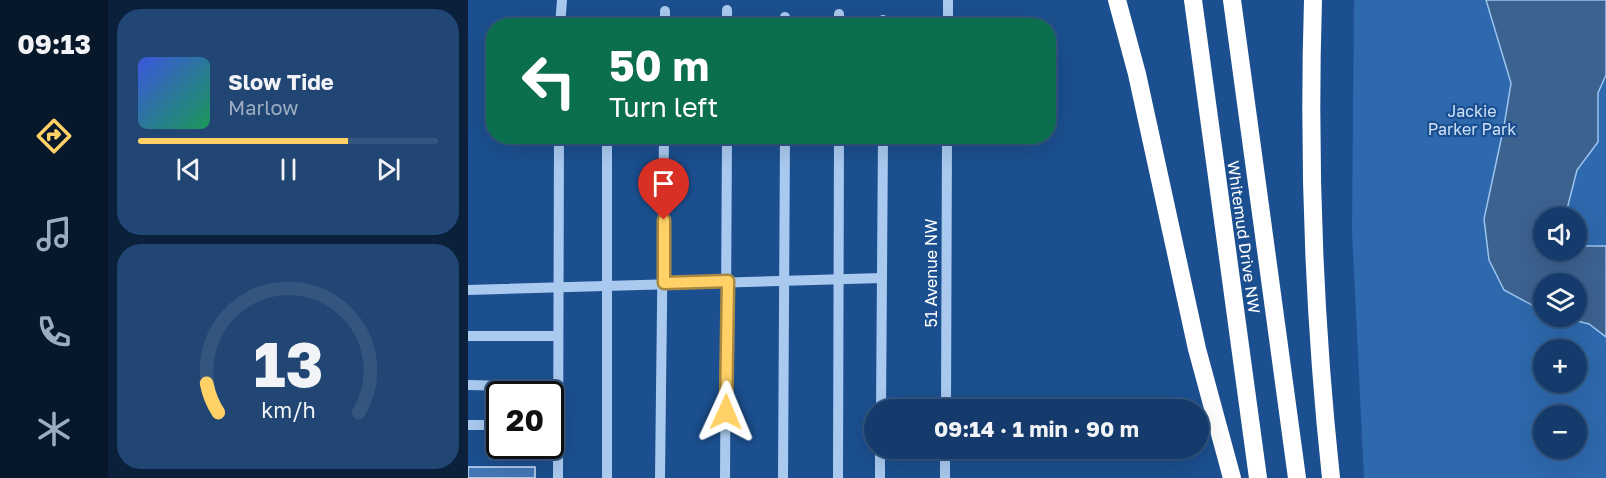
<!DOCTYPE html>
<html lang="en">
<head>
<meta charset="utf-8">
<style>
  :root { --surface:#143b6b; --page:#214673; --text:#f1f3f6; --muted:#9dadc1; --line:#33557e; --accent:#ffd166 }
  body { margin:0; font-family:"Golos Text",sans-serif; background:var(--page); color:var(--text); height:100vh; display:flex; flex-direction:column; font-size:22px; white-space:nowrap }
  * { box-sizing:border-box; margin:0 }
  p { font-size:20px; color:var(--muted) }
  .icon { flex:none; width:33px; height:33px; fill:none; stroke:currentColor; stroke-width:2; stroke-linecap:round; stroke-linejoin:round }
  .map { position:relative; flex:1; overflow:hidden }
  .drawer { display:flex; flex-direction:column; gap:9px; padding:9px; background:#0b203b; width:360px }
  .drawer>* { flex:none }
  .banner { position:absolute; left:18px; top:18px; width:570px; height:126px; border-radius:24px; box-shadow:0 6px 24px #0002,0 0 0 2px var(--line); background:#0b6e4f; color:#fff; overflow:hidden }
  .controls { position:absolute; left:1065px; top:207px; display:grid; gap:12px }
  .controls a { display:grid; place-items:center; width:54px; height:54px; border-radius:50%; background:var(--surface); box-shadow:0 6px 24px #0002,0 0 0 2px var(--line); font-size:30px }
  .speed { position:absolute; left:18px; top:381px; display:flex; gap:12px; font-size:30px; font-weight:700; text-align:center }
  .speed>* { display:grid; place-content:center; width:78px; height:78px; border-radius:50%; background:var(--surface); box-shadow:0 6px 24px #0002,0 0 0 2px var(--line); line-height:1 }
  .speed .limit { border:3px solid #111; border-radius:9px; background:#fff; color:#111 }
  .pin { position:absolute; display:grid; place-items:center; width:51px; height:51px; color:#fff; margin:-62px -26px; border-radius:50% 50% 50% 0; rotate:-45deg; box-shadow:0 0 6px #0007 }
  .pin .icon { rotate:45deg }
  .me { position:absolute; width:66px; margin:-33px; rotate:1deg; stroke-linejoin:round; filter:drop-shadow(0 0 4px #0008) }
  .turn { display:flex; align-items:center; gap:21px; height:126px; padding:0 24px; font-size:27px }
  .turn .icon { width:78px; height:78px; stroke-width:2.5 }
  .turn b { display:block; font-size:42px; line-height:51px }
  .drawer .tile { flex:1; display:flex; flex-direction:column; justify-content:center; gap:9px; min-width:0; padding:0 21px; border-radius:24px; background:var(--page) }
  .drawer .dial { align-items:center; gap:0 }
  .dial svg { height:156px; overflow:visible; fill:none; stroke:var(--line); stroke-width:7; stroke-linecap:round; text-anchor:middle }
  .dial text { fill:var(--text); stroke:none }
  .song { display:flex; align-items:center; gap:18px }
  .cover { width:72px; height:72px; border-radius:9px; background:linear-gradient(135deg,hsl(230 70% 55%),hsl(150 70% 35%)) }
  .played { height:6px; border-radius:3px; background:linear-gradient(90deg,var(--accent) 70%,var(--line) 70%) }
  .keys { display:flex; justify-content:space-around; direction:ltr }
  .trip { position:absolute; left:396px; top:399px; width:345px; height:60px; border-radius:30px; background:var(--surface); box-shadow:0 6px 24px #0002,0 0 0 2px var(--line); font-weight:700; line-height:60px; text-align:center }
  main { display:flex; flex:1; min-height:0 }
  .menu { display:flex; flex-direction:column; width:108px; justify-content:space-around; align-items:center; background:#08182b; color:var(--muted) }
  .menu .icon { width:42px; height:42px }
  .menu .current { color:var(--accent) }
  .menu b { font-size:27px; color:var(--text) }
  .map>svg:first-child { display:block }
  .green { fill:#2e69ad; fill-rule:evenodd }
  .water { fill:#3c6290; stroke:#9cc4f0; stroke-width:1.5 }
  .building { fill:#4478b7; stroke:#cfe3fa; stroke-width:1.5 }
  .lines { fill:none; stroke-linecap:round; stroke-linejoin:round }
  .minor { stroke:#a9c9ee; stroke-width:10 }
  .highway { stroke:#fff; stroke-width:18 }
  .route-casing { stroke:#a68842; stroke-width:15 }
  .route { stroke:#ffd166; stroke-width:10 }
  .labels { text-anchor:middle; dominant-baseline:central; stroke-width:4.5; stroke-linejoin:round; paint-order:stroke }
  .park-label { font-size:16px; fill:#cfe3fa; stroke:#1b4f8f }
  .street-label { font-size:16px; fill:#fff; stroke:#1b4f8f }
</style>
</head>
<body>
<main>
<nav class="menu">
<b>09:13</b>
<svg class="icon current" aria-label="directions" viewBox="0 0 24 24"><path d="M12 3l9 9-9 9-9-9zM9 14v-3h6M13 9l2 2-2 2"/></svg>
<svg class="icon" aria-label="music" viewBox="0 0 24 24"><path d="M9 18V5l10-2v13"/><circle cx="6" cy="18" r="3"/><circle cx="16" cy="16" r="3"/></svg>
<svg class="icon" aria-label="phone" viewBox="0 0 24 24"><path d="M5 4h4l2 5-3 2q2 4 5 5l2-3 5 2v4C11 20 4 13 5 4z"/></svg>
<svg class="icon" aria-label="climate" viewBox="0 0 24 24"><path d="M12 3v18M4 7l16 10M4 17L20 7"/></svg>
</nav>
<section class="drawer">
<div class="tile">
<div class="song"><i class="cover"></i><div><b>Slow Tide</b><p>Marlow</p></div></div>
<div class="played"></div>
<div class="keys"><svg class="icon" aria-label="previous" viewBox="0 0 24 24"><path d="M18 5L8 12l10 7zM5 5v14"/></svg><svg class="icon" aria-label="pause" viewBox="0 0 24 24"><path d="M8 5v14M16 5v14"/></svg><svg class="icon" aria-label="next" viewBox="0 0 24 24"><path d="M6 5l10 7-10 7zM19 5v14"/></svg></div>
</div>
<div class="tile dial"><svg viewBox="0 0 100 80">
<path d="M14 69A42 42 0 1 1 86 69"/>
<path d="M14 69A42 42 0 0 1 8 54" stroke="#ffd166"/>
<text x="50" y="56" font-size="32" font-weight="700">13</text>
<text x="50" y="72" font-size="11">km/h</text>
</svg></div>
</section>
<div class="map">
<svg width="1138" height="478" viewBox="0 0 1138 478">
  <rect width="100%" height="100%" fill="#1b4f8f"/>
  <path class="green" d="M 886,0 L 1138,0 L 1138,478 L 896,478 L 884,232 ZM 1076,218 L 1108,218 L 1108,250 L 1076,250 ZM 1076,284 L 1108,284 L 1108,316 L 1076,316 ZM 1076,350 L 1108,350 L 1108,382 L 1076,382 ZM 1076,416 L 1108,416 L 1108,448 L 1076,448 Z"/>
  <polygon class="water" points="1018,0 1138,0 1138,75 1130,93 1130,142 1109,170 1097,217 1076,218 1076,250 1108,250 1109,246 1138,246 1138,337 1121,324 1094,317 1108,316 1108,284 1076,284 1075,311 1036,290 1021,260 1016,219 1036,126 1043,83"/>
  <rect class="building" x="0" y="467" width="67" height="11"/>
  <g class="lines">
    <g class="minor">
      <polyline points="259,10 259,26"/>
      <polyline points="317,17 317,26"/>
      <polyline points="92,26 94,0"/>
      <polyline points="197,26 197,11"/>
      <polyline points="371,26 371,14"/>
      <polyline points="415,26 415,20"/>
      <polyline points="480,26 480,0"/>
      <polyline points="0,290 414,278"/>
      <polyline points="0,336 89,336"/>
      <polyline points="0,385 89,387"/>
      <polyline points="413,410 415,136"/>
      <polyline points="478,410 479,136"/>
      <polyline points="0,425 32,425"/>
      <polyline points="90,478 91,136"/>
      <polyline points="139,478 139,136"/>
      <polyline points="192,478 196,136"/>
      <polyline points="257,478 259,136"/>
      <polyline points="315,478 317,136"/>
      <polyline points="370,478 371,136"/>
      <polyline points="412,478 412,448"/>
      <polyline points="477,478 477,448"/>
    </g>
    <g class="highway">
      <polyline points="649,0 669,74 729,349 764,478"/>
      <polyline points="725,0 790,478"/>
      <polyline points="764,0 829,478"/>
      <path d="M 845,0 C 840,159 846,319 863,478"/>
    </g>
  </g>
  <g class="lines">
    <g class="route-casing">
      <polyline id="route" points="196,220 196,283 260,281 258,412"/>
    </g>
    <use href="#route" class="route"/>
  </g>
  <g class="labels">
    <g class="park-label">
      <text x="1004" y="111">Jackie<tspan x="1004" dy="18">Parker Park</tspan></text>
    </g>
    <g class="street-label">
      <text transform="translate(776 237) rotate(82)">Whitemud Drive NW</text>
      <text transform="translate(463 273) rotate(-90)">51 Avenue NW</text>
    </g>
  </g>
</svg>
<div class="controls">
<a><svg class="icon" aria-label="sound" viewBox="0 0 24 24"><path d="M4 9h4l5-4v14l-5-4H4zM17 9q2 3 0 6"/></svg></a>
<a><svg class="icon" aria-label="layers" viewBox="0 0 24 24"><path d="M12 4l9 5-9 5-9-5zM3 14l9 5 9-5"/></svg></a>
<a>+</a>
<a>−</a>
</div>
<div class="speed"><div class="limit">20</div></div>
<div class="pin" style="left:196px;top:220px;background:#d93025"><svg class="icon" aria-label="arrive" viewBox="0 0 24 24"><path d="M6 21V4h12l-3 4 3 4H6"/></svg></div>
<svg class="me" style="left:258px;top:412px" viewBox="-20 -20 40 40"><path d="M0-17L14 15 0 8-14 15z" fill="#ffd166" stroke="#fff" stroke-width="4"/></svg>
<div class="trip">09:14 · 1 min · 90 m</div>
<div class="banner">
<div class="turn"><svg class="icon" aria-label="left" viewBox="0 0 24 24"><path d="M17 20v-9H6M10 6l-5 5 5 5"/></svg><div><b>50 m</b>Turn left</div></div>
</div>
</div>
</main>
</body>
</html>
